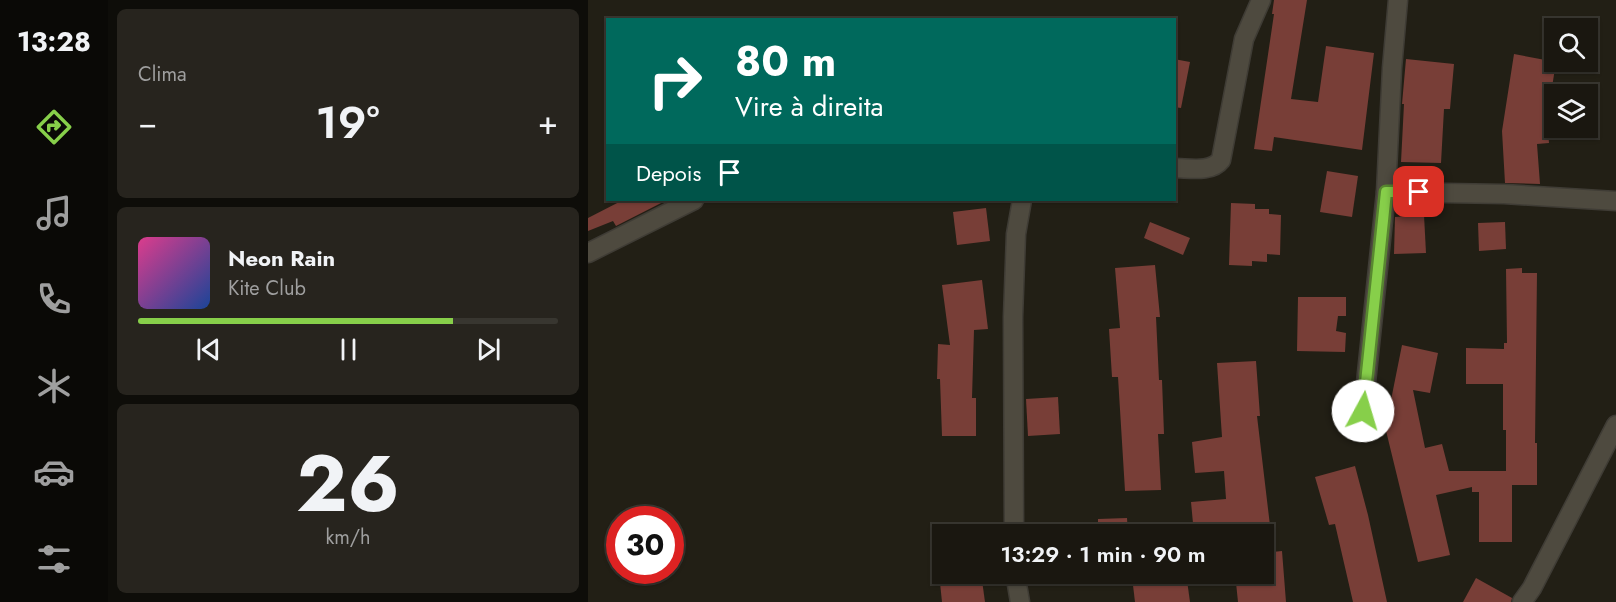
<!DOCTYPE html>
<html lang="pt">
<head>
<meta charset="utf-8">
<style>
  :root { --surface:#1a1710; --page:#27241e; --text:#f1f3f6; --muted:#9f9f9f; --line:#383630; --accent:#87cf4a }
  body { margin:0; font-family:Jost,sans-serif; background:var(--page); color:var(--text); height:100vh; display:flex; flex-direction:column; font-size:22px; white-space:nowrap }
  * { box-sizing:border-box; margin:0 }
  p { font-size:20px; color:var(--muted) }
  .icon { flex:none; width:33px; height:33px; fill:none; stroke:currentColor; stroke-width:2; stroke-linecap:round; stroke-linejoin:round }
  .map { position:relative; flex:1; overflow:hidden }
  .side { display:flex; flex-direction:column; gap:9px; padding:9px; background:#0e0d09; width:480px }
  .side>* { flex:none }
  .top-card { position:absolute; left:18px; top:18px; width:570px; height:183px; border-radius:0px; box-shadow:0 2px 4px #0004,0 0 0 2px var(--line); background:#00695c; color:#fff; overflow:hidden }
  .controls { position:absolute; left:956px; top:18px; display:grid; gap:12px }
  .controls a { display:grid; place-items:center; width:54px; height:54px; border-radius:0px; background:var(--surface); box-shadow:0 2px 4px #0004,0 0 0 2px var(--line); font-size:30px }
  .speed { position:absolute; left:18px; top:506px; display:flex; gap:12px; font-size:30px; font-weight:700; text-align:center }
  .speed>* { display:grid; place-content:center; width:78px; height:78px; border-radius:50%; background:var(--surface); box-shadow:0 2px 4px #0004,0 0 0 2px var(--line); line-height:1 }
  .speed .limit { border:9px solid #d22; background:#fff; color:#111 }
  .pin { position:absolute; display:grid; place-items:center; width:51px; height:51px; color:#fff; margin:-26px; border-radius:12px; box-shadow:0 3px 9px #0006 }
  .me { position:absolute; width:66px; margin:-33px; rotate:6deg; stroke-linejoin:round; filter:drop-shadow(0 0 4px #0008) }
  .turn { display:flex; align-items:center; gap:21px; height:126px; padding:0 30px; font-size:27px }
  .turn .icon { width:78px; height:78px; stroke-width:2.5 }
  .turn b { display:block; font-size:42px; line-height:51px }
  .then { display:flex; align-items:center; height:57px; padding:0 30px; background:#0003; gap:12px; font-size:22px }
  .big { font-size:45px; font-weight:600; line-height:1.1 }
  .side .card { flex:1; display:flex; flex-direction:column; justify-content:center; gap:9px; min-width:0; padding:0 21px; border-radius:9px; background:var(--page) }
  .side .dial { align-items:center; gap:0 }
  .dial b { font-size:78px; line-height:1 }
  .song { display:flex; align-items:center; gap:18px }
  .cover { width:72px; height:72px; border-radius:9px; background:linear-gradient(135deg,hsl(330 70% 55%),hsl(220 70% 35%)) }
  .played { height:6px; border-radius:3px; background:linear-gradient(90deg,var(--accent) 75%,var(--line) 75%) }
  .keys { display:flex; justify-content:space-around; direction:ltr }
  .heat { display:flex; justify-content:space-between; align-items:center; font-size:33px; direction:ltr }
  .trip { position:absolute; left:344px; top:524px; width:342px; height:60px; border-radius:0px; background:var(--surface); box-shadow:0 2px 4px #0004,0 0 0 2px var(--line); font-weight:600; line-height:60px; text-align:center }
  main { display:flex; flex:1; min-height:0 }
  .tab-bar { display:flex; flex-direction:column; width:108px; justify-content:space-around; align-items:center; background:#0a0906; color:var(--muted) }
  .tab-bar .icon { width:42px; height:42px }
  .tab-bar .active { color:var(--accent) }
  .tab-bar b { font-size:27px; color:var(--text) }
  .map>svg:first-child { display:block }
  .building { fill:#783e37 }
  .lines { fill:none; stroke-linecap:round; stroke-linejoin:round }
  .street-casing { stroke:#3f3c35; stroke-width:21 }
  .street { stroke:#4e4a3f; stroke-width:18 }
  .route-casing { stroke:#588730; stroke-width:15 }
  .route { stroke:#87cf4a; stroke-width:10 }
</style>
</head>
<body>
<main>
<nav class="tab-bar">
<b>13:28</b>
<svg class="icon active" aria-label="directions" viewBox="0 0 24 24"><path d="M12 3l9 9-9 9-9-9zM9 14v-3h6M13 9l2 2-2 2"/></svg>
<svg class="icon" aria-label="music" viewBox="0 0 24 24"><path d="M9 18V5l10-2v13"/><circle cx="6" cy="18" r="3"/><circle cx="16" cy="16" r="3"/></svg>
<svg class="icon" aria-label="phone" viewBox="0 0 24 24"><path d="M5 4h4l2 5-3 2q2 4 5 5l2-3 5 2v4C11 20 4 13 5 4z"/></svg>
<svg class="icon" aria-label="climate" viewBox="0 0 24 24"><path d="M12 3v18M4 7l16 10M4 17L20 7"/></svg>
<svg class="icon" aria-label="car" viewBox="0 0 24 24"><path d="M5 17H2v-5l4-1 3-4h7l3 4 3 1v5h-3M9 17h6M6 11h13"/><circle cx="7" cy="17" r="2"/><circle cx="17" cy="17" r="2"/></svg>
<svg class="icon" aria-label="filters" viewBox="0 0 24 24"><path d="M4 7h16M4 17h16"/><circle cx="9" cy="7" r="2"/><circle cx="15" cy="17" r="2"/></svg>
</nav>
<section class="side">
<div class="card"><p>Clima</p>
<div class="heat"><a>−</a><b class="big">19°</b><a>+</a></div>
</div>
<div class="card">
<div class="song"><i class="cover"></i><div><b>Neon Rain</b><p>Kite Club</p></div></div>
<div class="played"></div>
<div class="keys"><svg class="icon" aria-label="previous" viewBox="0 0 24 24"><path d="M18 5L8 12l10 7zM5 5v14"/></svg><svg class="icon" aria-label="pause" viewBox="0 0 24 24"><path d="M8 5v14M16 5v14"/></svg><svg class="icon" aria-label="next" viewBox="0 0 24 24"><path d="M6 5l10 7-10 7zM19 5v14"/></svg></div>
</div>
<div class="card dial"><b>26</b><p>km/h</p></div>
</section>
<div class="map">
<svg width="1028" height="602" viewBox="0 0 1028 602">
  <rect width="100%" height="100%" fill="#221f15"/>
  <g class="building">
    <polygon points="686,0 719,0 703,99 730,102 738,46 786,53 774,150 686,137 684,151 666,149 686,14 684,14"/>
    <polygon points="926,54 968,62 959,119 961,143 949,144 952,184 917,183 914,131"/>
    <polygon points="586,59 602,62 593,108 586,107"/>
    <polygon points="818,59 866,64 862,109 856,109 853,163 813,162 816,104 814,104"/>
    <polygon points="739,171 770,176 764,217 732,212"/>
    <polygon points="35,200 79,200 28,226 25,221 0,231 0,218"/>
    <polygon points="643,203 667,204 667,209 681,209 681,214 693,215 692,255 679,254 679,262 664,261 664,266 641,265"/>
    <polygon points="398,208 402,241 369,245 365,212"/>
    <polygon points="836,215 838,253 806,254 807,217"/>
    <polygon points="562,222 602,238 595,255 556,238"/>
    <polygon points="917,222 918,249 891,251 890,223"/>
    <polygon points="567,265 572,317 568,317 571,380 574,380 576,434 570,434 573,490 537,491 530,377 524,377 521,329 532,328 527,268"/>
    <polygon points="934,268 934,273 949,273 947,443 949,443 949,485 924,485 924,542 891,542 891,492 884,492 884,487 848,495 862,555 830,562 791,402 803,400 814,345 850,353 842,393 825,390 837,448 854,444 861,471 918,471 918,430 915,430 915,384 878,384 878,348 916,349 916,343 919,343 918,269"/>
    <polygon points="394,280 400,329 386,330 384,398 388,398 388,436 354,436 352,379 349,379 350,344 362,345 354,285"/>
    <polygon points="710,297 758,297 758,316 750,316 748,331 758,333 757,352 709,351"/>
    <polygon points="668,361 672,416 669,416 683,534 606,534 603,502 638,499 636,471 607,473 604,442 634,437 629,363"/>
    <polygon points="470,397 472,434 440,436 438,399"/>
    <polygon points="767,466 780,515 799,602 765,602 747,524 741,525 727,477"/>
    <polygon points="539,518 540,534 510,534 510,519"/>
    <polygon points="694,551 698,602 650,602 647,573 675,573 675,553"/>
    <polygon points="351,573 393,573 397,602 354,602"/>
    <polygon points="577,573 598,573 602,602 547,602 544,577"/>
    <polygon points="888,578 924,598 923,602 875,602"/>
  </g>
  <g class="lines">
    <g class="street-casing">
      <g id="street">
        <path d="M 586,168 C 601,168 623,173 633,160 L 656,39 L 673,0"/>
        <polyline points="798,192 916,194 1028,201"/>
        <polyline points="0,253 106,200"/>
        <polyline points="775,411 798,192 804,68 810,0"/>
        <polyline points="426,534 425,317 428,234 434,200"/>
        <polyline points="427,573 432,602"/>
        <polyline points="934,602 944,588 1028,425"/>
      </g>
    </g>
    <use href="#street" class="street"/>
  </g>
  <g class="lines">
    <g class="route-casing">
      <polyline id="route" points="775,411 798,192 831,192"/>
    </g>
    <use href="#route" class="route"/>
  </g>
</svg>
<div class="controls">
<a><svg class="icon" aria-label="search" viewBox="0 0 24 24"><circle cx="10" cy="10" r="6"/><path d="M15 15l6 6"/></svg></a>
<a><svg class="icon" aria-label="layers" viewBox="0 0 24 24"><path d="M12 4l9 5-9 5-9-5zM3 14l9 5 9-5"/></svg></a>
</div>
<div class="speed"><div class="limit">30</div></div>
<div class="pin" style="left:831px;top:192px;background:#d93025"><svg class="icon" aria-label="arrive" viewBox="0 0 24 24"><path d="M6 21V4h12l-3 4 3 4H6"/></svg></div>
<svg class="me" style="left:775px;top:411px" viewBox="-20 -20 40 40"><circle r="19" fill="#fff"/><path d="M0-13L10 11 0 6-10 11z" fill="#87cf4a"/></svg>
<div class="trip">13:29 · 1 min · 90 m</div>
<div class="top-card">
<div class="turn"><svg class="icon" aria-label="right" viewBox="0 0 24 24"><path d="M7 20v-9h11M14 6l5 5-5 5"/></svg><div><b>80 m</b>Vire à direita</div></div>
<div class="then">Depois<svg class="icon" aria-label="arrive" viewBox="0 0 24 24"><path d="M6 21V4h12l-3 4 3 4H6"/></svg></div>
</div>
</div>
</main>
</body>
</html>
